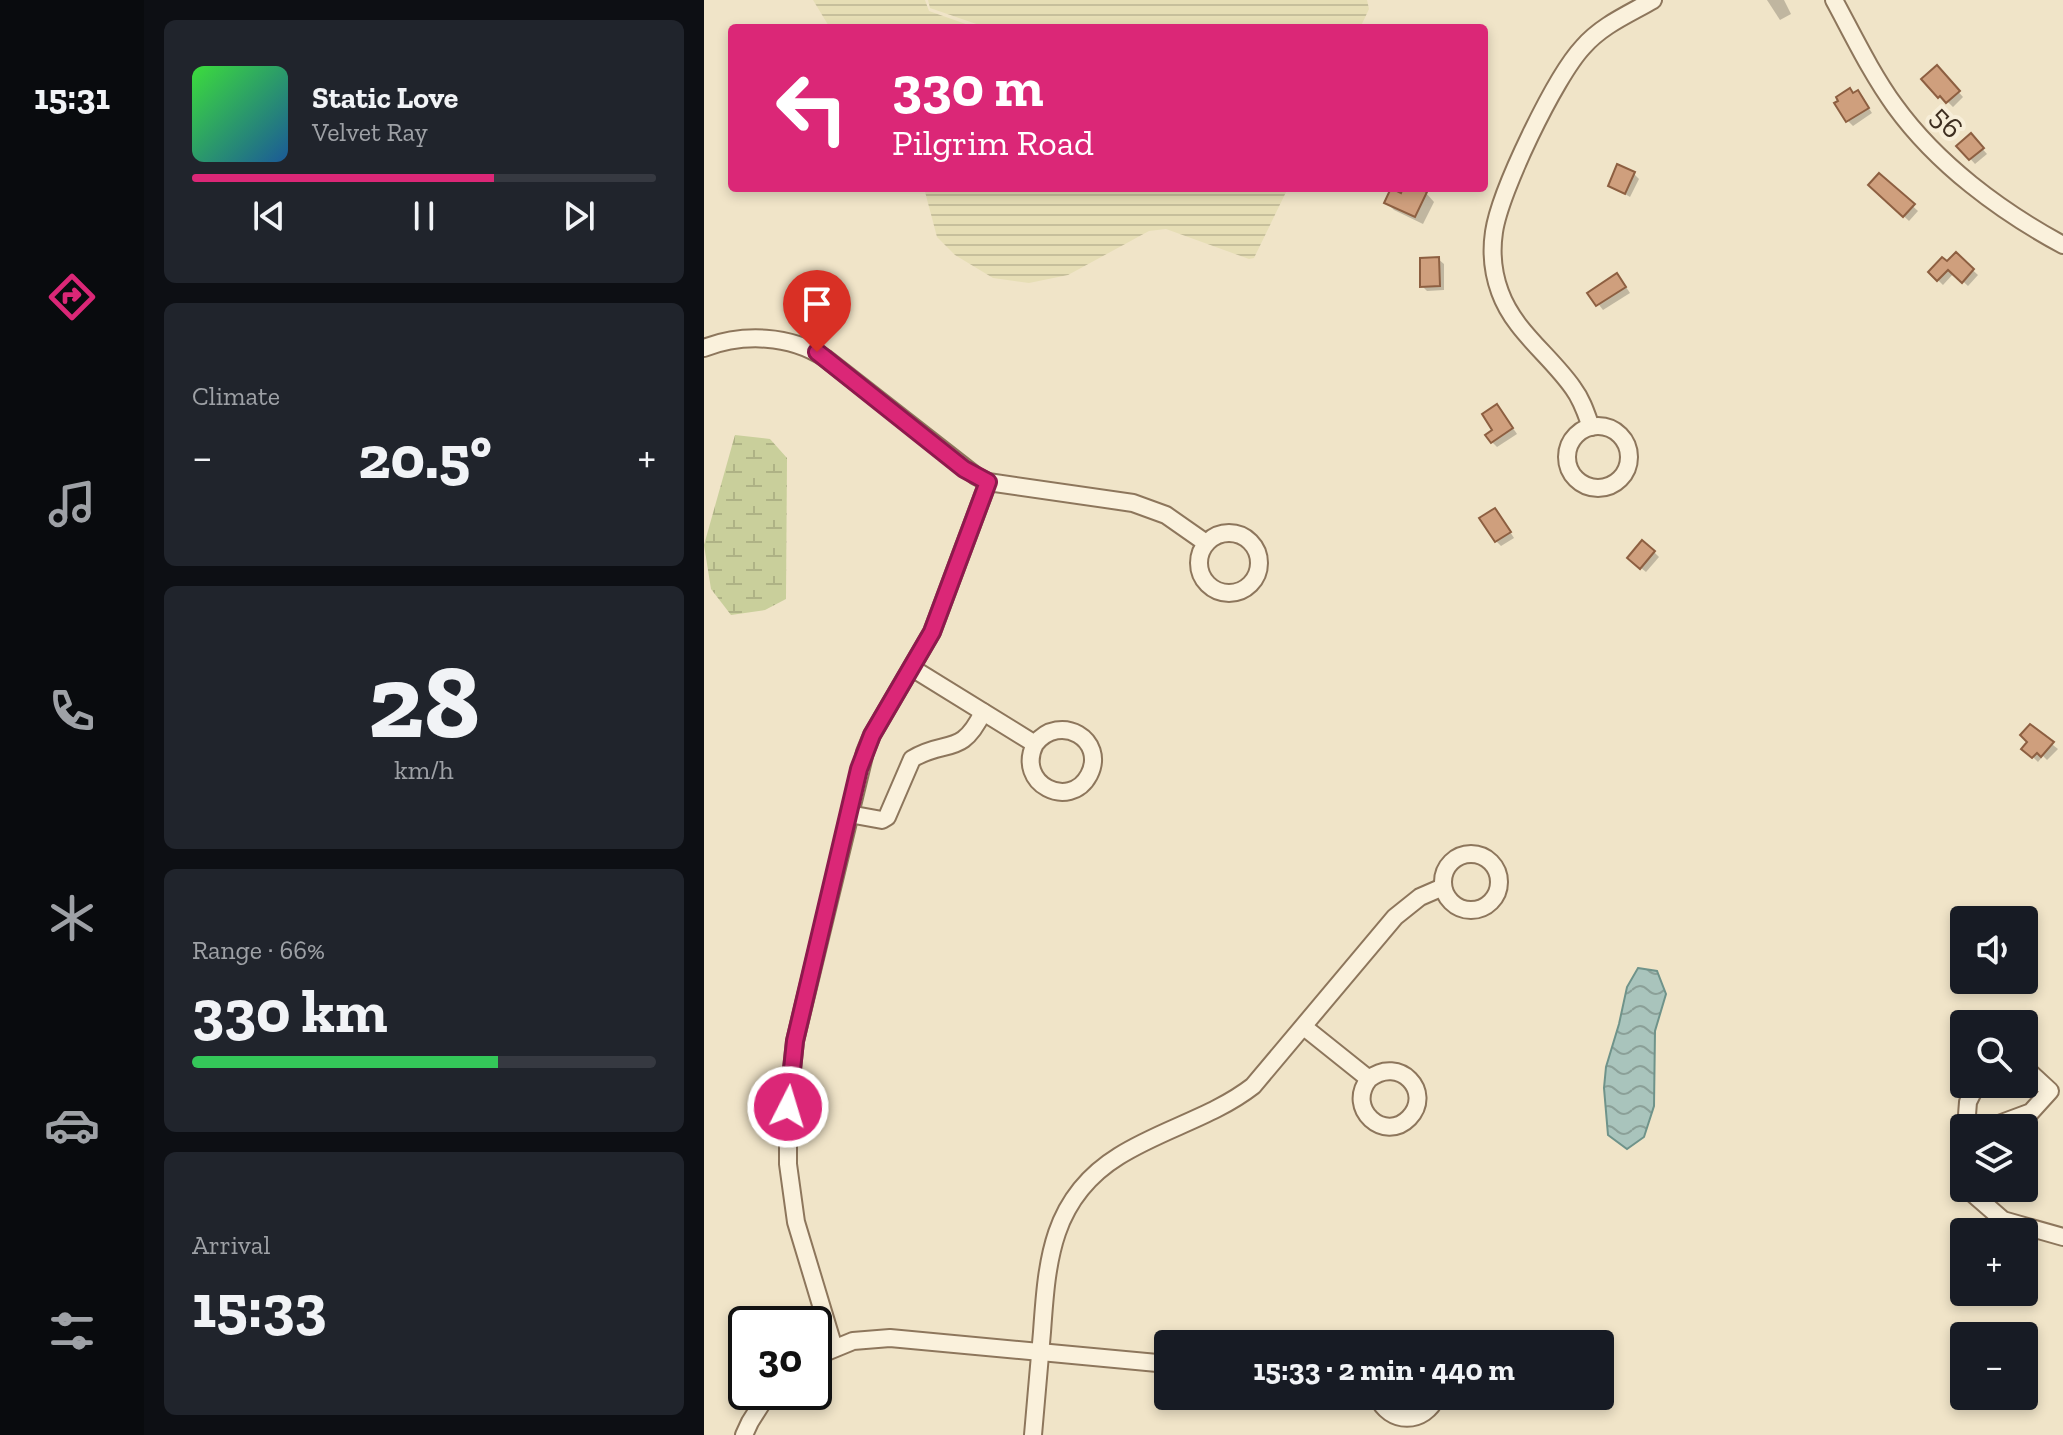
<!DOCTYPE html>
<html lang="en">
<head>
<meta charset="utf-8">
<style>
  :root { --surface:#171b24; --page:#20242c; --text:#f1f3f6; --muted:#9ea1a6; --line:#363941; --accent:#db2777 }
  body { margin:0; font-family:"Zilla Slab",serif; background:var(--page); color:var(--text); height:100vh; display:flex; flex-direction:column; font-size:30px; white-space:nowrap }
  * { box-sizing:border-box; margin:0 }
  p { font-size:26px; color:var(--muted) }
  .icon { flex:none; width:44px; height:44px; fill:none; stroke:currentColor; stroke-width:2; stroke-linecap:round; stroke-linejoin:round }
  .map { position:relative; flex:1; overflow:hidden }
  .side { display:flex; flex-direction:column; gap:20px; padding:20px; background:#0d0f14; width:560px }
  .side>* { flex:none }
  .hud { position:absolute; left:24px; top:24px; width:760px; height:168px; border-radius:8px; box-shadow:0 4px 12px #0003; background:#db2777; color:#fff; overflow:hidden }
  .tools { position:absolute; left:1246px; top:906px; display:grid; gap:16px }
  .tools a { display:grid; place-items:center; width:88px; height:88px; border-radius:8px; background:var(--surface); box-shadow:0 4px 12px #0003; font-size:40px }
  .speed { position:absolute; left:24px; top:1306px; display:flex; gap:16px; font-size:40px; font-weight:700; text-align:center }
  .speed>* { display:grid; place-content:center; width:104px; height:104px; border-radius:50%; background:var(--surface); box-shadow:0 4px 12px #0003; line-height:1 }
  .speed .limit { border:4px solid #111; border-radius:12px; background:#fff; color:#111 }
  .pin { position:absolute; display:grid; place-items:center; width:68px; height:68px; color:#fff; margin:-82px -34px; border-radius:50% 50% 50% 0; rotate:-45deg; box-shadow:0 0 8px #0007 }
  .pin .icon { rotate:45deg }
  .me { position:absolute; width:88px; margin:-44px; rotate:5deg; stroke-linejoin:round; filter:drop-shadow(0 0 6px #0008) }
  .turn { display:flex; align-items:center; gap:28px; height:168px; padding:0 32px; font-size:36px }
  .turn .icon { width:104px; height:104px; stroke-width:2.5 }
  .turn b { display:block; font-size:56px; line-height:68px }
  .big { font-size:60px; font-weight:800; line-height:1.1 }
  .side .tile { flex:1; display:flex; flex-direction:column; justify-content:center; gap:12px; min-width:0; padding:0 28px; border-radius:12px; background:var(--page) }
  .side .dial { align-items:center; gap:0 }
  .dial b { font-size:104px; line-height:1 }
  .song { display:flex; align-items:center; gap:24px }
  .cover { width:96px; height:96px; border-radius:12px; background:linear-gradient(135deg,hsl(120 70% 55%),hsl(210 70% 35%)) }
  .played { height:8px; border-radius:4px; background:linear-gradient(90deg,var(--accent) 65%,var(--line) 65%) }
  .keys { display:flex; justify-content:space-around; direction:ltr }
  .heat { display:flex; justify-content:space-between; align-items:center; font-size:44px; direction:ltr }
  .charge { height:12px; border-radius:6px; background:linear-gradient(90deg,#34c759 66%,var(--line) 0) }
  .trip { position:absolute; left:450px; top:1330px; width:460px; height:80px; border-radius:8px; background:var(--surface); box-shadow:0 4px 12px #0003; font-weight:800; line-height:80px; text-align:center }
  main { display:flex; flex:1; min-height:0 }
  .tab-bar { display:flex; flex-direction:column; width:144px; justify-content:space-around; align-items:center; background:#090b0e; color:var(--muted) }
  .tab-bar .icon { width:56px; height:56px }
  .tab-bar .selected { color:var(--accent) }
  .tab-bar b { font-size:36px; color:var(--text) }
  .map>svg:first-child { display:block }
  .farmland { fill:url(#farmland-rules) }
  .wetland { fill:url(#wetland-marsh) }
  .water { fill:url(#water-waves); stroke:#6f938a; stroke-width:2 }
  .shadow { fill:#0003 }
  .building { fill:#cf9f7d; stroke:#8d5f41; stroke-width:2 }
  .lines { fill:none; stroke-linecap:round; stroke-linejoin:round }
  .minor-casing { stroke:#8d765c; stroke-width:20 }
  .minor { stroke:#faf1dc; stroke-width:16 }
  .route-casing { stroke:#8e194d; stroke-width:20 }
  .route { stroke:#db2777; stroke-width:14 }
  .labels { text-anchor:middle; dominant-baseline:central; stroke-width:8; stroke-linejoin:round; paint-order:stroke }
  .street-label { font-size:30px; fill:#3d2e20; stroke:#f7eed8 }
</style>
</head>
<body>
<main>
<nav class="tab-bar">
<b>15:31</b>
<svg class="icon selected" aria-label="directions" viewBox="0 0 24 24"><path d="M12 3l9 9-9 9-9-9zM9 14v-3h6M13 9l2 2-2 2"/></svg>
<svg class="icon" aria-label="music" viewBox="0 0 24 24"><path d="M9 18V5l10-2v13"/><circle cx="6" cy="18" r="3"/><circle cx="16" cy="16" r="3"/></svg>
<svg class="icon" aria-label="phone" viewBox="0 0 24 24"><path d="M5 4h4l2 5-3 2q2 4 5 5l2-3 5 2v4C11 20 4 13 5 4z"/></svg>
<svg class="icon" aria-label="climate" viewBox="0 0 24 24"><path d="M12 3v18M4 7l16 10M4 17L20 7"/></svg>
<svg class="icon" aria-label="car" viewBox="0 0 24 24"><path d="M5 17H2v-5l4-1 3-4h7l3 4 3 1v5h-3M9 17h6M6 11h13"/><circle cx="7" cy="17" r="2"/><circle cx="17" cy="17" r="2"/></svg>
<svg class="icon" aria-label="filters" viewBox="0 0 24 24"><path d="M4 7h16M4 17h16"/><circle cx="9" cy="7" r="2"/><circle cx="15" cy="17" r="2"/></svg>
</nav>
<section class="side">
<div class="tile">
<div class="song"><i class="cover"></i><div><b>Static Love</b><p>Velvet Ray</p></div></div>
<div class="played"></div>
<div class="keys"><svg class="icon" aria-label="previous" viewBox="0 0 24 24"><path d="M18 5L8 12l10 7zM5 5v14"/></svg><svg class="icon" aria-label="pause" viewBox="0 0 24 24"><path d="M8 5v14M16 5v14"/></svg><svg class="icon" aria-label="next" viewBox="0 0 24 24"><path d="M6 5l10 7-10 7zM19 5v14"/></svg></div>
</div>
<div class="tile"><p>Climate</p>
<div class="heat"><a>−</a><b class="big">20.5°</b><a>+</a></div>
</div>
<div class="tile dial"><b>28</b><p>km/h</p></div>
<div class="tile"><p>Range · 66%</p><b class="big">330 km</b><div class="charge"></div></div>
<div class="tile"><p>Arrival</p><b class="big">15:33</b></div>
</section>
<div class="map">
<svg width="1359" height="1435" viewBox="0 0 1359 1435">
  <defs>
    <pattern id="farmland-rules" width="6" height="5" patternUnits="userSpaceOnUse" patternTransform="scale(2)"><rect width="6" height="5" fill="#e6deb5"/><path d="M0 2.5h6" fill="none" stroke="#c6bf9b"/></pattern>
    <pattern id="wetland-marsh" width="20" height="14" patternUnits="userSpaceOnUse" patternTransform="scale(2)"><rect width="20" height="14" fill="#c9cf9b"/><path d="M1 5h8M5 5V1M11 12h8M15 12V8" fill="none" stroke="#aeb285"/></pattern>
    <pattern id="water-waves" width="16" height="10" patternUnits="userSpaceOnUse" patternTransform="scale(2)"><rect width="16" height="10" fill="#a9c4bc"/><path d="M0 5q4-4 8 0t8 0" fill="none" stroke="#8ba098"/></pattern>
  </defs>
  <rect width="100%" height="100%" fill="#f0e4c8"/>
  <g class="farmland">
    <polygon points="109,0 221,0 225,11 273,28 126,28"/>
    <polygon points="224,0 663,0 665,9 656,28 284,28 226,8"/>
    <polygon points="220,188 584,188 550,258 545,259 462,229 445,231 364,275 325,283 289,278 251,255 233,237"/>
  </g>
  <polygon class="wetland" points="31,435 66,439 83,458 82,599 61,610 27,615 7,589 0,545"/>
  <polygon class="water" points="934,968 953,971 962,994 951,1031 950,1106 940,1137 923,1149 904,1135 900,1088 902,1067 915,1024 923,987"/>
  <g class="shadow">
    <polygon points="1063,0 1080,0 1087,14 1076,20"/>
    <polygon points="1233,68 1259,97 1249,107 1242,100 1240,102 1220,80"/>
    <polygon points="1150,95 1158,98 1168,113 1149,126 1144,121"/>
    <polygon points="1267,136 1283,154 1271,164 1255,146"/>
    <polygon points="930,174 935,179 926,197 906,185"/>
    <polygon points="1175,176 1214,211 1205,221 1167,185"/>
    <polygon points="702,188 710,188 722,193 730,202 719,224 690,210 682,202 698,196"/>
    <polygon points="1252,255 1274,275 1264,286 1250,273 1239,285 1226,272 1243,264"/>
    <polygon points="734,259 740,264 740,290 723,291 718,286"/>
    <polygon points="918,281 926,293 899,310 886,293"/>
    <polygon points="797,411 813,434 793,447 788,442"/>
    <polygon points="796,516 810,538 797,546 792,541"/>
    <polygon points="950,552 955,557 942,572 931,563"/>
    <polygon points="1326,727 1354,749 1343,760 1339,756 1334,762 1320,748 1326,742"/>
  </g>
  <g class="building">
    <polygon points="1233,65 1256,91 1242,103 1236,96 1234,98 1217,79"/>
    <polygon points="1146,88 1149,93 1154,90 1165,108 1142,122 1130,103 1134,101 1132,97"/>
    <polygon points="1267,133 1280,148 1265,160 1252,146"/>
    <polygon points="913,164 931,172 921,194 904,186"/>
    <polygon points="1175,173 1211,204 1199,217 1164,185"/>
    <polygon points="687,188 697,193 699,188 715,188 723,192 711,217 680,203"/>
    <polygon points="1252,252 1270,269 1258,283 1244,270 1233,281 1224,272 1238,257 1243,261"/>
    <polygon points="735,257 736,286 716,287 716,258"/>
    <polygon points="913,273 922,287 892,306 883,293"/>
    <polygon points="793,404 809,428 787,443 781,435 788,430 778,414"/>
    <polygon points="791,508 807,532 791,542 775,518"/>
    <polygon points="938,540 951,551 936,569 923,558"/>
    <polygon points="1326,724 1350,742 1337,757 1333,753 1328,758 1317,749 1323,742 1316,735"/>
  </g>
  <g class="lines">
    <g class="minor-casing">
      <g id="minor">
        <path d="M 1130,0 C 1149,35 1167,73 1191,106 C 1233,164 1296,211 1359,245"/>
        <path d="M 0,348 C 39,333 86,335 121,358 L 272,476 L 284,482 L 429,503 L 462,515 L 502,543"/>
        <circle cx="894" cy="457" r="31"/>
        <path d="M 887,427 C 882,413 878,400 869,388 C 846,355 810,331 796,292 C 789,273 787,252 790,232 C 796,191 851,77 879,47 C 898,25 925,14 949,0"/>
        <circle cx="525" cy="563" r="30"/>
        <path d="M 208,668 L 331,744 C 356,712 403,740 385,775 C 366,811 311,784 331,744"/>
        <path d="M 145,814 L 178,820 L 183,817 L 208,759 C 242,738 257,758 279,712"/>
        <circle cx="767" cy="882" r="28"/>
        <path d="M 600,1027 L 665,1079 C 695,1055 730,1092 705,1118 C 681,1143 641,1109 665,1079"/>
        <polyline points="1262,1128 1264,1102 1273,1084"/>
        <polyline points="1284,1128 1327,1112 1346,1091 1320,1067"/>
        <polyline points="1268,1188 1268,1193 1299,1220 1359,1237"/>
        <polyline points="130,1348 92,1222 84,1164 84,1107 91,1041 161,752 168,735 228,632 284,482"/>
        <polyline points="110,1357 149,1341 186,1338 464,1364"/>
        <path d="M 673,1396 C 685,1425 721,1425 733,1396"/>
        <polyline points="40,1435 46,1422 65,1392"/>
        <path d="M 329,1435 C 332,1401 335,1366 338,1332 C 343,1261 347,1198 415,1156 C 458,1129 509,1117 549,1086 L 691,917 L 716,897 L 739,887"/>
      </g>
    </g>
    <use href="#minor" class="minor"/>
  </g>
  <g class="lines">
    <g class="route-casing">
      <polyline id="route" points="84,1107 91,1041 155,769 168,735 228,632 284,482 260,469 113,352"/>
    </g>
    <use href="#route" class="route"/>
  </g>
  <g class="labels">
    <g class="street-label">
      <text transform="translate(1243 122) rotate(46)">56</text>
    </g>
  </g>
</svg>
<div class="tools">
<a><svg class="icon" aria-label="sound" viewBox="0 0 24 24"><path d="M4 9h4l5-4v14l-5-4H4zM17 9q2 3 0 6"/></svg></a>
<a><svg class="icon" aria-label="search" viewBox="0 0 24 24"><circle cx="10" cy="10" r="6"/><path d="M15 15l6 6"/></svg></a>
<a><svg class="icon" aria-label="layers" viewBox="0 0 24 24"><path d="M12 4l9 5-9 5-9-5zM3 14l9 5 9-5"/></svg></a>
<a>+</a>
<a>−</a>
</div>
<div class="speed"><div class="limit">30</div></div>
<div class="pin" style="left:113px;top:352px;background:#d93025"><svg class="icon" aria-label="arrive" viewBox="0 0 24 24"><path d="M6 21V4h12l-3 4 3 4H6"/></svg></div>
<svg class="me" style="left:84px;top:1107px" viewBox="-20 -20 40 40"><circle r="17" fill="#db2777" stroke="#fff" stroke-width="3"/><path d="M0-11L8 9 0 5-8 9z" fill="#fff"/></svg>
<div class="trip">15:33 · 2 min · 440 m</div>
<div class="hud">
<div class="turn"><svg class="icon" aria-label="left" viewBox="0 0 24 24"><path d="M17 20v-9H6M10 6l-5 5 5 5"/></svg><div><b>330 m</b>Pilgrim Road</div></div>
</div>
</div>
</main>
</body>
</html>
